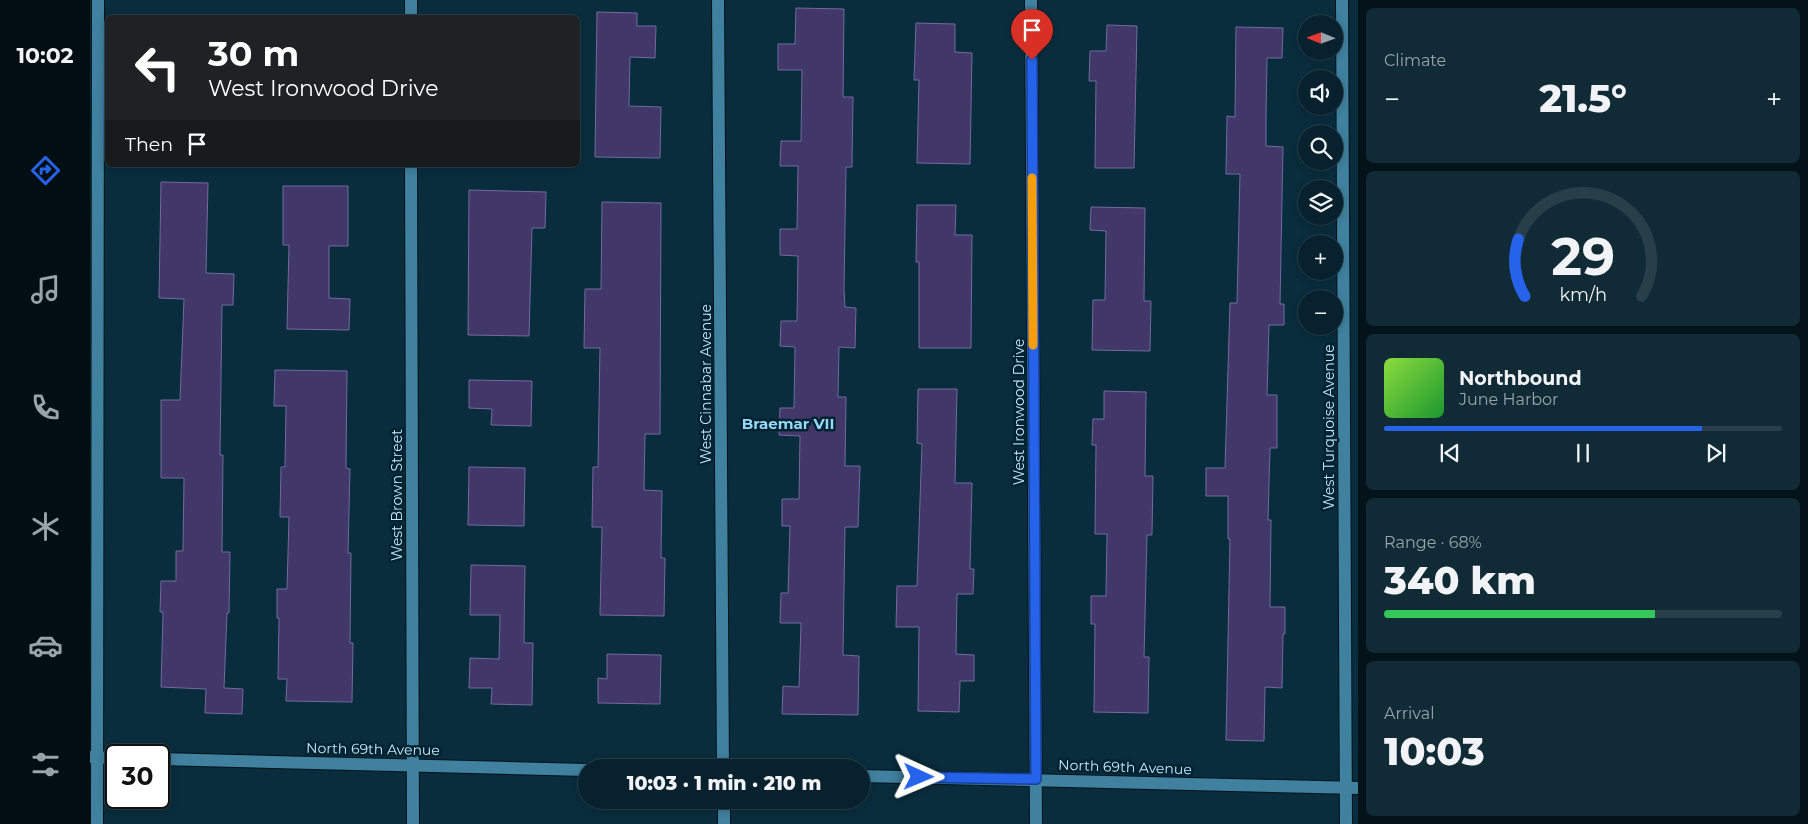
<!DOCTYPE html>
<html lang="en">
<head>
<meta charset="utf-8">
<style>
  :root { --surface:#07222e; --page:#102a36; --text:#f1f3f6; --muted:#98a4aa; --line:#283f4a; --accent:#2563eb }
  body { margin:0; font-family:Montserrat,sans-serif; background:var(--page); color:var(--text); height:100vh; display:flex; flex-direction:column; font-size:19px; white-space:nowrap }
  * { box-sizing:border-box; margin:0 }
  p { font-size:16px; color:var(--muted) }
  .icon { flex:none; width:28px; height:28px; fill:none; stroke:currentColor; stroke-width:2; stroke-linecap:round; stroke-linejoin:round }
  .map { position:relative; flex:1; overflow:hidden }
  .panel { display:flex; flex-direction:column; gap:8px; padding:8px; background:#041319; width:450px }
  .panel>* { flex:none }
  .hud { position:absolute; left:15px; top:15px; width:475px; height:152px; border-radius:8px; box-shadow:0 2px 8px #0003,0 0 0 1px var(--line); background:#202124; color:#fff; overflow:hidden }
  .needle { width:32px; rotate:271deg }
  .controls { position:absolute; left:1208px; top:15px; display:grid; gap:10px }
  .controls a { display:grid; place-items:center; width:45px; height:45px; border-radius:50%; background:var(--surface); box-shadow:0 2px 8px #0003,0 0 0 1px var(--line); font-size:25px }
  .speed { position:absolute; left:15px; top:744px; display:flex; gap:10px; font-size:25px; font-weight:700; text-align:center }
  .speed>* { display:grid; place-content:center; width:65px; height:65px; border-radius:50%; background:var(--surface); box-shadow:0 2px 8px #0003,0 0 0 1px var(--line); line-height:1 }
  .speed .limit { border:2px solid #111; border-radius:8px; background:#fff; color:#111 }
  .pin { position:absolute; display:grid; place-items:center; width:42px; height:42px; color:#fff; margin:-51px -21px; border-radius:50% 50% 50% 0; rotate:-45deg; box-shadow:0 0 5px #0007 }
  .pin .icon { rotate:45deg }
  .me { position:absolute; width:55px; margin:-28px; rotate:91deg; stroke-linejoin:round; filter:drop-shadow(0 0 4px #0008) }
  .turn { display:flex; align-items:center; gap:18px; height:105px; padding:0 20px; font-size:22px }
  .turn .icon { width:65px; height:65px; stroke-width:2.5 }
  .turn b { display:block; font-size:35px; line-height:42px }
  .then { display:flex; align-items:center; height:48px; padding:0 20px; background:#0003; gap:10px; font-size:19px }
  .big { font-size:38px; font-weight:800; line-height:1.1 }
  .panel .card { flex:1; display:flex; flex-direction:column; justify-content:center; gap:8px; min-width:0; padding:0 18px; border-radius:8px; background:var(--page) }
  .panel .dial { align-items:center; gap:0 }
  .dial svg { height:130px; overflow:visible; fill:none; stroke:var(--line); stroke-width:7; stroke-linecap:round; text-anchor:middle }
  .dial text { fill:var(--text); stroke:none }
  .song { display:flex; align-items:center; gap:15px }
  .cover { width:60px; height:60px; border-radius:8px; background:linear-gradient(135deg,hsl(90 70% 55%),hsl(130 70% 35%)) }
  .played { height:5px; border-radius:2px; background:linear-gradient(90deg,var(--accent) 80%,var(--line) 80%) }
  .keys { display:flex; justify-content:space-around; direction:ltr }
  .heat { display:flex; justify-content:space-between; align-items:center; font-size:28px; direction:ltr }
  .charge { height:8px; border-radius:4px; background:linear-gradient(90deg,#34c759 68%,var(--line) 0) }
  .trip { position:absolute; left:488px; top:759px; width:292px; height:50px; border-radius:25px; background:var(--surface); box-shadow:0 2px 8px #0003,0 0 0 1px var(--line); font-weight:800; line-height:50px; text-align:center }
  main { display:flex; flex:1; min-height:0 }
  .tabs { display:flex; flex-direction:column; width:90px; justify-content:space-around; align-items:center; background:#030e12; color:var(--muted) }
  .tabs .icon { width:35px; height:35px }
  .tabs .selected { color:var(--accent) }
  .tabs b { font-size:22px; color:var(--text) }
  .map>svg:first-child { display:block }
  .building { fill:#413869; stroke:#726a9f }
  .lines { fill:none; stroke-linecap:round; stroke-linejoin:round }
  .street-casing { stroke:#02141e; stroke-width:14 }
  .street { stroke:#3f819f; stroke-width:12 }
  .route-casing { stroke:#184099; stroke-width:12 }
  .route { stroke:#2563eb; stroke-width:9 }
  .slow { stroke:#f59e0b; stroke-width:9 }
  .labels { text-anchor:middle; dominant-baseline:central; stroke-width:5; stroke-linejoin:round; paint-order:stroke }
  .street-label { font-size:14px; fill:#c8e8f9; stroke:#002332 }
  .neighbourhood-label { font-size:15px; font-weight:bold; fill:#97d9fb; stroke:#002332 }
</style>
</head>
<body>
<main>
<nav class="tabs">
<b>10:02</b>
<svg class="icon selected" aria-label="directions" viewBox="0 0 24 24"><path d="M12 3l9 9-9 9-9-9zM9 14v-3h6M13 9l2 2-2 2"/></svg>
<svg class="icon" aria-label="music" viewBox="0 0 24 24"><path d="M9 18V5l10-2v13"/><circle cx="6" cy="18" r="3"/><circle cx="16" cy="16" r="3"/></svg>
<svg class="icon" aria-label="phone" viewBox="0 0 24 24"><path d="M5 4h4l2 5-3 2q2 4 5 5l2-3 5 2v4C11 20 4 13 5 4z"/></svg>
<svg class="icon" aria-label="climate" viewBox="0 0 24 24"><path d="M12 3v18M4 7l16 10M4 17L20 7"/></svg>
<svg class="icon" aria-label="car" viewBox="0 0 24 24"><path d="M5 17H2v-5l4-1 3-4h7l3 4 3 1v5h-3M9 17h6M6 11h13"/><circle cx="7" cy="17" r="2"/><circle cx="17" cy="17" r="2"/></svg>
<svg class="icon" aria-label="filters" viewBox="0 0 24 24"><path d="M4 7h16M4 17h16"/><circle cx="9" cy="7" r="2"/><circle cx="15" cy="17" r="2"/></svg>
</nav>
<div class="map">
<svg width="1268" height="824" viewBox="0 0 1268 824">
  <rect width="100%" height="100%" fill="#092d3d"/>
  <g class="building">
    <polygon points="706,8 754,9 753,97 763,97 762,167 756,167 754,289 755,307 766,308 765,348 749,347 748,397 756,397 755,466 770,466 768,527 755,527 753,655 769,656 768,715 692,714 693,686 709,687 711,623 690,623 691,593 698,593 700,526 692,526 692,499 709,499 710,436 689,435 690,408 704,408 705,347 690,346 691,321 707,321 708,256 690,255 690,229 707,229 708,166 690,166 691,141 711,141 712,70 688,70 688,44 705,44"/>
    <polygon points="507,12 547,13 547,26 566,26 565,58 540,57 539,106 571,107 570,158 505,157"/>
    <polygon points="826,23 865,24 865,52 882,53 880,164 827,163 829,80 824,80"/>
    <polygon points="1017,25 1047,26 1044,168 1005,168 1006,81 999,81 1000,51 1016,51"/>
    <polygon points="1146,27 1193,28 1192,58 1177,58 1176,117 1176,146 1193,147 1190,304 1194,304 1194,325 1179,325 1177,395 1187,395 1187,448 1180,448 1178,520 1181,520 1180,607 1195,607 1195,634 1193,634 1192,688 1175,687 1174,741 1136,740 1140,539 1138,539 1138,496 1116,496 1116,468 1135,468 1140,303 1147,303 1150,174 1136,174 1137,116 1145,117"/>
    <polygon points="71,182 118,183 116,273 144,274 143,305 132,305 130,455 133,455 132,552 140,552 139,613 137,613 134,688 153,689 152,714 115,713 116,689 71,687 73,612 70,612 71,581 86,581 86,551 93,551 94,478 71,478 71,400 90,400 94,299 69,298"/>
    <polygon points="193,186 258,186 258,246 239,246 239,298 260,299 259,330 197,329 199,245 193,245"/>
    <polygon points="379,190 456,192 455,228 442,228 439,336 378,335"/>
    <polygon points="512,202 571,203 570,434 555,434 554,490 572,491 571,558 575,558 574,616 510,615 512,527 502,527 503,467 508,467 510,348 494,348 495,289 511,289"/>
    <polygon points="827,205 866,205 865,235 882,235 881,348 829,348 829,262 826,262"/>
    <polygon points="1001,207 1055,208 1054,301 1061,301 1060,351 1002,350 1003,300 1015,300 1016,231 1000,230"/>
    <polygon points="185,370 257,371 256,468 260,469 258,553 261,553 260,643 263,643 262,702 196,701 197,679 188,679 189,618 187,618 187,589 197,589 199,517 190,517 191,467 195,467 196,406 184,406"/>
    <polygon points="379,380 442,381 441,426 401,425 402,409 379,408"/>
    <polygon points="828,389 867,389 865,483 882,483 880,569 884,569 883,594 867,594 866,654 884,655 884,681 870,681 869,712 828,711 829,627 806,627 807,586 827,586 832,444 827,443"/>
    <polygon points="1014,391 1056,392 1055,476 1063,476 1062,535 1057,535 1054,657 1059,657 1058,713 1004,712 1005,624 1001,624 1001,596 1016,596 1017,534 1005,534 1006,445 1002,445 1003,419 1014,419"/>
    <polygon points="379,467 435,468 434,526 378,525"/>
    <polygon points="381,565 435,566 434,643 443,643 442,705 401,704 402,688 379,688 380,658 409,659 410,615 380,615"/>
    <polygon points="517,654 571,655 570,704 508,703 508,678 517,679"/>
  </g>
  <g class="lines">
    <g class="street-casing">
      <g id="street">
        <polyline points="321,0 321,18"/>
        <polyline points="628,0 633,768"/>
        <polyline points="941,0 946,824"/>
        <polyline points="1252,0 1256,824"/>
        <polyline points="321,165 323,824"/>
        <polyline points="0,757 26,758"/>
        <polyline points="69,759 496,770"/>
        <polyline points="771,776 1268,788"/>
        <polyline points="634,800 634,824"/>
        <polyline points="7,824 8,0"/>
      </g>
    </g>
    <use href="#street" class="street"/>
  </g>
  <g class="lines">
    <g class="route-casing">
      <polyline id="route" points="829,777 946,779 942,60"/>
    </g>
    <use href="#route" class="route"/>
    <polyline class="slow" points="942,178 943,345"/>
  </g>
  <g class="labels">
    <g class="street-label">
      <text transform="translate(616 384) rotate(-90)">West Cinnabar Avenue</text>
      <text transform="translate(929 412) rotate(-90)">West Ironwood Drive</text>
      <text transform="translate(1239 427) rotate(-90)">West Turquoise Avenue</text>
      <text transform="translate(307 495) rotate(-90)">West Brown Street</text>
      <text transform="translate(283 749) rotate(1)">North 69th Avenue</text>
      <text transform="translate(1035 767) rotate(2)">North 69th Avenue</text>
    </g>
    <g class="neighbourhood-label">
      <text x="698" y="423">Braemar VII</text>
    </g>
  </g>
</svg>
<div class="controls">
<a><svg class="needle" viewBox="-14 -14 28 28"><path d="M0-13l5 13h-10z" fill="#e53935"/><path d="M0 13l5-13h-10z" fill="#98a4aa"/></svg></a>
<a><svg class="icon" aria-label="sound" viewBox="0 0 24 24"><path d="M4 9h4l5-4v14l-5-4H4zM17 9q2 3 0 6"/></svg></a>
<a><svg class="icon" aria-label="search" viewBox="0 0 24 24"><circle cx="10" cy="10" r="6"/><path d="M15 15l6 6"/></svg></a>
<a><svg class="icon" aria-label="layers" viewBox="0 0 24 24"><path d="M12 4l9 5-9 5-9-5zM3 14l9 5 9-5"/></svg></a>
<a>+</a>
<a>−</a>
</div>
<div class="speed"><div class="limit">30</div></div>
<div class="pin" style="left:942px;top:60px;background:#d93025"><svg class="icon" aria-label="arrive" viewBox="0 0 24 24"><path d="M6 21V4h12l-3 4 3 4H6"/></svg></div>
<svg class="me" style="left:829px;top:777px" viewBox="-20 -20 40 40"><path d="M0-17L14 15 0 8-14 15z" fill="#2563eb" stroke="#fff" stroke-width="4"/></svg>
<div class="trip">10:03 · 1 min · 210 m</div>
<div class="hud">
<div class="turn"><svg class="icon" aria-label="left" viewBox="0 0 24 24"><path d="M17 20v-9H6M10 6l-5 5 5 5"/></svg><div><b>30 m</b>West Ironwood Drive</div></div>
<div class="then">Then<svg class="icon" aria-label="arrive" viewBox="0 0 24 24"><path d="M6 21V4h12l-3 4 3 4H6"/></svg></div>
</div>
</div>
<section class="panel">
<div class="card"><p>Climate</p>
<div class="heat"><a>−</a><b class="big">21.5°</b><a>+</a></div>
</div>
<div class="card dial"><svg viewBox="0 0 100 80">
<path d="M14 69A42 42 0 1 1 86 69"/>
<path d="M14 69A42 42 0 0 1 10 34" stroke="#2563eb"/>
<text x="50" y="56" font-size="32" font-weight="700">29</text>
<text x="50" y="72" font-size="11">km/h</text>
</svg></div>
<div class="card">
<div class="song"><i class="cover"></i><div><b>Northbound</b><p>June Harbor</p></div></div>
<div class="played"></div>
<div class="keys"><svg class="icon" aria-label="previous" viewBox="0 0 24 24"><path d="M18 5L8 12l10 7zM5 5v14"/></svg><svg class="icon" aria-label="pause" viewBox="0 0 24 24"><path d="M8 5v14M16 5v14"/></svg><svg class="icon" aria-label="next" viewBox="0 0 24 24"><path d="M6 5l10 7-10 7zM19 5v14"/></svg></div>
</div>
<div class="card"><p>Range · 68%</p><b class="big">340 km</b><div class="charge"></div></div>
<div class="card"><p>Arrival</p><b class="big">10:03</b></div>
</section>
</main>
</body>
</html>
